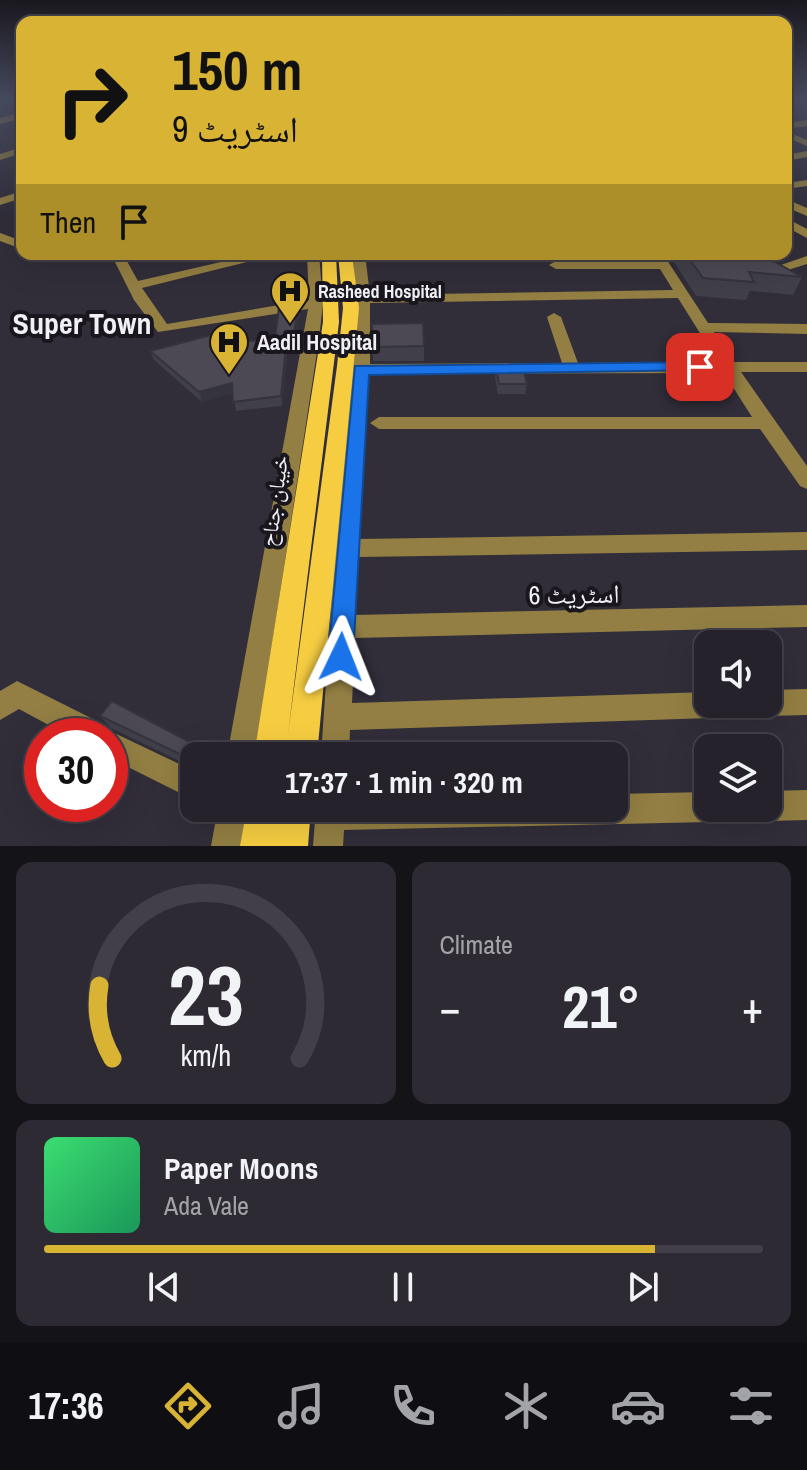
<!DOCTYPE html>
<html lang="en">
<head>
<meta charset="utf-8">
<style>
  :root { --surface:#25222c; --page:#2d2a34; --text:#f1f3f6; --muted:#a3a4a9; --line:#423f48; --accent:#d9b334 }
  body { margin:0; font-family:"Archivo Narrow","Noto Naskh Arabic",sans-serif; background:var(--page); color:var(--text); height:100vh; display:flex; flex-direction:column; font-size:30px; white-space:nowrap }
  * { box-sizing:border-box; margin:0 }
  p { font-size:26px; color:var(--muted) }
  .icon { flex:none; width:44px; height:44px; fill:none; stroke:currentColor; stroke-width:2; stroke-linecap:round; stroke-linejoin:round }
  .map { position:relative; height:846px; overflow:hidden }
  .side { display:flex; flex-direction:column; gap:16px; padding:16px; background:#141318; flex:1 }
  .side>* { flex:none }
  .guide { position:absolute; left:16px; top:16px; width:776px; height:244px; border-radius:16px; box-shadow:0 8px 32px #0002,0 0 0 2px var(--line); background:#d9b334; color:#111; overflow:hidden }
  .fabs { position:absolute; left:694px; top:630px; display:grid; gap:16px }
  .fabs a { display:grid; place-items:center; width:88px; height:88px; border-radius:16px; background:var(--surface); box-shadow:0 8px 32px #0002,0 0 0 2px var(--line); font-size:40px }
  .speed { position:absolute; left:24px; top:718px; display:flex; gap:16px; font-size:40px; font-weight:700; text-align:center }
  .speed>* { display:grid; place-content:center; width:104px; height:104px; border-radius:50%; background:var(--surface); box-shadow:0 8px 32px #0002,0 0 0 2px var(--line); line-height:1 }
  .speed .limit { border:12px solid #d22; background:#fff; color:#111 }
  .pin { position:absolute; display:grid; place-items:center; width:68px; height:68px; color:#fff; margin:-34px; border-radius:16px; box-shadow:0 4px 12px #0006 }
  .me { position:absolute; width:88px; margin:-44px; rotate:2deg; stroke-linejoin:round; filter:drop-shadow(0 0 6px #0008) }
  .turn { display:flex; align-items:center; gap:28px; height:168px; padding:0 24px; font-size:36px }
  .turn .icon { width:104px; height:104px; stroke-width:2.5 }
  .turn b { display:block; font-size:56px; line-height:68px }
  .then { display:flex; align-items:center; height:76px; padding:0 24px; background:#0003; gap:16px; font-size:30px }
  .big { font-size:60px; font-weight:700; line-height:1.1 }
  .side .widget { flex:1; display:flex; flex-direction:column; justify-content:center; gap:12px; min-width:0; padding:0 28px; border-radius:16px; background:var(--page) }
  .side .dial { align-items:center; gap:0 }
  .dial svg { height:208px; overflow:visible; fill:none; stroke:var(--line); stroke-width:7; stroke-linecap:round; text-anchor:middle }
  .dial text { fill:var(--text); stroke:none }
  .song { display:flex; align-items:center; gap:24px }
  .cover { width:96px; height:96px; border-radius:12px; background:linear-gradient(135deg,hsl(140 70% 55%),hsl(150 70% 35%)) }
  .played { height:8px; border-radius:4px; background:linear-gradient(90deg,var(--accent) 85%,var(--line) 85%) }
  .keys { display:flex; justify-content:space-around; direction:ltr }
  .heat { display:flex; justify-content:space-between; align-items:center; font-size:44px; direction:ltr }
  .side .tiles { flex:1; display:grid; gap:16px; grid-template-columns:1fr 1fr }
  .widget:last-child { grid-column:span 2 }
  .trip { position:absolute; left:180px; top:742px; width:448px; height:80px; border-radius:16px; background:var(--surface); box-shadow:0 8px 32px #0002,0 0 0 2px var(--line); font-weight:700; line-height:80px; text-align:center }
  .dock { display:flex; height:128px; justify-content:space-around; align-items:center; background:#0f0e12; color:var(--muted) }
  .dock .icon { width:56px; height:56px }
  .dock .current { color:var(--accent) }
  .dock b { font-size:36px; color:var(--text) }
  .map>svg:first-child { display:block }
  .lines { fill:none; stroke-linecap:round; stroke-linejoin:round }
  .minor { fill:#937f43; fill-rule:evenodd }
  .major { fill:#f6cd41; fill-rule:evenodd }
  .wall { fill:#413f49 }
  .shaded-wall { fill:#35333c }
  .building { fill:#4c4955; stroke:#35333c; stroke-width:2 }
  .route { fill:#1a73e8; stroke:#114b97; stroke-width:2 }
  .labels { text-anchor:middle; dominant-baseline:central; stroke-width:8; stroke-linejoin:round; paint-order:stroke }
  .far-poi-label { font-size:18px; font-weight:bold; fill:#f1f0f7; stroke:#19171d; text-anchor:start }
  .poi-label { font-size:22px; font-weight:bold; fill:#f1f0f7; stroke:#19171d; text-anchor:start }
  .street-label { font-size:22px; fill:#f1f0f7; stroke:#19171d }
  .near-street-label { font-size:26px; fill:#f1f0f7; stroke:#19171d }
  .district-label { font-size:30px; font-weight:bold; fill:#f1f0f7; stroke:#19171d }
</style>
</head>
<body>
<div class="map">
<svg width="807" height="846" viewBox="0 0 807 846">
  <rect width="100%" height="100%" fill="#312e3a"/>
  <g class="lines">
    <g class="minor">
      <polygon points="22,112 22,118 0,124 0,118"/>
      <polygon points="807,120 807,126 786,129 786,123"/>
      <polygon points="786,131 807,140 807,146 786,137"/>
      <polygon points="22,147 22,153 0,160 0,154"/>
      <polygon points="807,151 807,157 786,161 786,155"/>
      <polygon points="807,180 807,186 786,189 786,183"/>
      <polygon points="22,191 22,198 0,205 0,198"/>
      <polygon points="786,199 807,208 807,216 786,207"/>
      <polygon points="786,218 807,229 807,238 786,227"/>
      <polygon points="0,233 22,241 22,249 0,241"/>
      <polygon points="111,254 123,254 138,281 256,254 279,254 142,288 167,324 309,300 307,254 319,254 323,303 319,339 255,756 227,756 308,309 158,332 134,300"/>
      <path d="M 353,254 L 365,254 L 370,295 L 673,290 L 660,269 L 556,269 L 549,265 L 556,261 L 655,261 L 651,254 L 663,254 L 708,323 L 807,324 L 807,334 L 714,332 L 734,362 L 807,362 L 807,372 L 741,372 L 807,466 L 807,489 L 800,486 L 760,429 L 379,429 L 370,423 L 379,417 L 752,417 L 724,373 L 369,374 L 358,539 L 807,532 L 807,550 L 358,557 L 355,615 L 807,605 L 807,627 L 355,638 L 352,703 L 708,692 L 708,704 L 753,704 L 749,713 L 740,717 L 350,730 L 349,756 L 321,756 L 335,548 L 355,336 ZM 678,298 L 718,362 L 578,363 L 561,317 L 554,313 L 547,317 L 562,363 L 370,364 L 370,303 Z"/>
      <polygon points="807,256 807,264 762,278 755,274"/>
      <polygon points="17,681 107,726 108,730 194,771 194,800 110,758 110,736 69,736 19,709 0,720 0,691"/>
      <polygon points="807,689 807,715 768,716 759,712 755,704 768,704 768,690"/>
      <polygon points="807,790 807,820 768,821 758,816 754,808 768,808 768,791"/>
      <polygon points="708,792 708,808 722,808 718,817 708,822 344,830 343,846 313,846 316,808 614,808 614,794"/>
      <polygon points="218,808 248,808 241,846 211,846"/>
    </g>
    <g class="major">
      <polygon points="322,254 336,254 339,322 288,734 337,366 343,308 338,254 352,254 359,308 317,756 254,756 323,322"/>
      <polygon points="247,808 311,808 308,846 240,846"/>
    </g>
  </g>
  <g class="wall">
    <polygon points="677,254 761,254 761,259 802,277 793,295 750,291 746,300 696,296 674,262"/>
    <polygon points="300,313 295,347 288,346 282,406 236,411 233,393 202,402 154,360 150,351 222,343 275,339"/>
    <polygon points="372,324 424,346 424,361 373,361"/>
    <polygon points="496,367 527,384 525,394 498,394 495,377"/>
    <polygon points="100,716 194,756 194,779 189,773 188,765 111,728"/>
  </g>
  <g class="shaded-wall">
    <polygon points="299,304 300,313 295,347 293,337"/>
    <polygon points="287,337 288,346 282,406 281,396"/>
    <polygon points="232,383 235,392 202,402 199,392"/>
    <polygon points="201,748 206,756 200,756"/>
  </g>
  <g class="building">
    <polygon points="686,254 761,254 761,259 775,262 802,277 749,272 754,282 703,278"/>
    <polygon points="299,304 293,337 287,337 281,396 233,402 232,383 199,392 150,351 215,334 222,343 275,339 279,307"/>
    <polygon points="423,323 424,346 372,347 372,324"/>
    <polygon points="496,367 523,367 527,384 499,384"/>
    <polygon points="112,701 201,748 200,756 194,756 194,773 189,773 188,758 100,716"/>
  </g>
  <linearGradient id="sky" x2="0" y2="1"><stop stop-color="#1b1920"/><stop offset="0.46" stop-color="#484c60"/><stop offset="1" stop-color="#484c60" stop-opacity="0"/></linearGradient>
  <rect width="807" height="217" fill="url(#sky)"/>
  <polygon class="route" points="700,362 706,363 708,367 706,370 369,375 353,657 350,666 341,669 332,666 328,657 355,366"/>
  <defs>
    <g id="hospital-pin" transform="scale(2)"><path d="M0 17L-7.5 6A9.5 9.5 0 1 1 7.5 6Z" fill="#d9b334" stroke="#19171d"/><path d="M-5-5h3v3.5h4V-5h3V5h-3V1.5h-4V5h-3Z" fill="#111"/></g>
  </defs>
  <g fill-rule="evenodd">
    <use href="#hospital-pin" x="290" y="291"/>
    <use href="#hospital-pin" x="229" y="342"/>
  </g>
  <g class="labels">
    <g class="far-poi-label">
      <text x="318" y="291">Rasheed Hospital</text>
    </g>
    <g class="poi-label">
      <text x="257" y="342">Aadil Hospital</text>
    </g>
    <g class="street-label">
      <text transform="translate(274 501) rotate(-82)">خیبان جناح</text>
    </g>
    <g class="near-street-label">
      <text transform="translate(574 594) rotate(-1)">اسٹریٹ 6</text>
    </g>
    <g class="district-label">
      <text x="82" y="323">Super Town</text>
    </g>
  </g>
</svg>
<div class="fabs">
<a><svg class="icon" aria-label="sound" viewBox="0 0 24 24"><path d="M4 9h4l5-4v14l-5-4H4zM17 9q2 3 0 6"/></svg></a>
<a><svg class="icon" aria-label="layers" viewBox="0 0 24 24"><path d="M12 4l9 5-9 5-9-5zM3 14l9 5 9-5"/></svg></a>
</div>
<div class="speed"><div class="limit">30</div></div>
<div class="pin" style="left:700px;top:367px;background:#d93025"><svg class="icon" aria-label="arrive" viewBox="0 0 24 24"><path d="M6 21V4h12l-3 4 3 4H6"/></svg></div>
<svg class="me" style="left:341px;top:657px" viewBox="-20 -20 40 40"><path d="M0-17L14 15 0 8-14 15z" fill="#1a73e8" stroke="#fff" stroke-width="4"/></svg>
<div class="trip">17:37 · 1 min · 320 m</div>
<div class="guide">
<div class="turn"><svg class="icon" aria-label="right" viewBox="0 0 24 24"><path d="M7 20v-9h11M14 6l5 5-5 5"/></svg><div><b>150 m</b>اسٹریٹ 9</div></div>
<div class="then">Then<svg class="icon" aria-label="arrive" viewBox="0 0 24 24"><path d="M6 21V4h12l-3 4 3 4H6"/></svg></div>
</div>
</div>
<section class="side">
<div class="tiles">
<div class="widget dial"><svg viewBox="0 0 100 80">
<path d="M14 69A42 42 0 1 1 86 69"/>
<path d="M14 69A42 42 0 0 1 9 41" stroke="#d9b334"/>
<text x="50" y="56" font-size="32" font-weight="700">23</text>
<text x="50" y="72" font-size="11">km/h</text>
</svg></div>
<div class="widget"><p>Climate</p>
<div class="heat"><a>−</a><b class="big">21°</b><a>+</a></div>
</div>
<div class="widget">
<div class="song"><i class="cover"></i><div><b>Paper Moons</b><p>Ada Vale</p></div></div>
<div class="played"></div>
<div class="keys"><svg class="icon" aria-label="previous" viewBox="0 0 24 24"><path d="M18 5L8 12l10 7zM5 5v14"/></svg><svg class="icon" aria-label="pause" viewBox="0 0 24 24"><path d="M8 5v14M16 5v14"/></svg><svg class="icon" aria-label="next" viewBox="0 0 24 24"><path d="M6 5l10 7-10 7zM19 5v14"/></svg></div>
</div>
</div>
</section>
<nav class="dock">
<b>17:36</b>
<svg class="icon current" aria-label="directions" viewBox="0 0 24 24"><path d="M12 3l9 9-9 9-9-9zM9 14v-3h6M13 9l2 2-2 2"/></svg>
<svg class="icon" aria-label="music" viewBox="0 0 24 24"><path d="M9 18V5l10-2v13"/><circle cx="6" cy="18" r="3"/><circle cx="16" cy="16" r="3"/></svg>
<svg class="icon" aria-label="phone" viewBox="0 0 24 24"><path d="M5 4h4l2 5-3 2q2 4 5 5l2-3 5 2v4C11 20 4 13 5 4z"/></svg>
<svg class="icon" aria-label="climate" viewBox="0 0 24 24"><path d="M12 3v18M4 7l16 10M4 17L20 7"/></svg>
<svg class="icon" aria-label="car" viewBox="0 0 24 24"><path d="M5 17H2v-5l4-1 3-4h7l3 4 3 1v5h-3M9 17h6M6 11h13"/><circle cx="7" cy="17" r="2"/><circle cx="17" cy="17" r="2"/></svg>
<svg class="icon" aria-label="filters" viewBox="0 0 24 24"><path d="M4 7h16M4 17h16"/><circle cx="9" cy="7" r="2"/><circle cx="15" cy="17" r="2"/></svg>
</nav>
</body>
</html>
